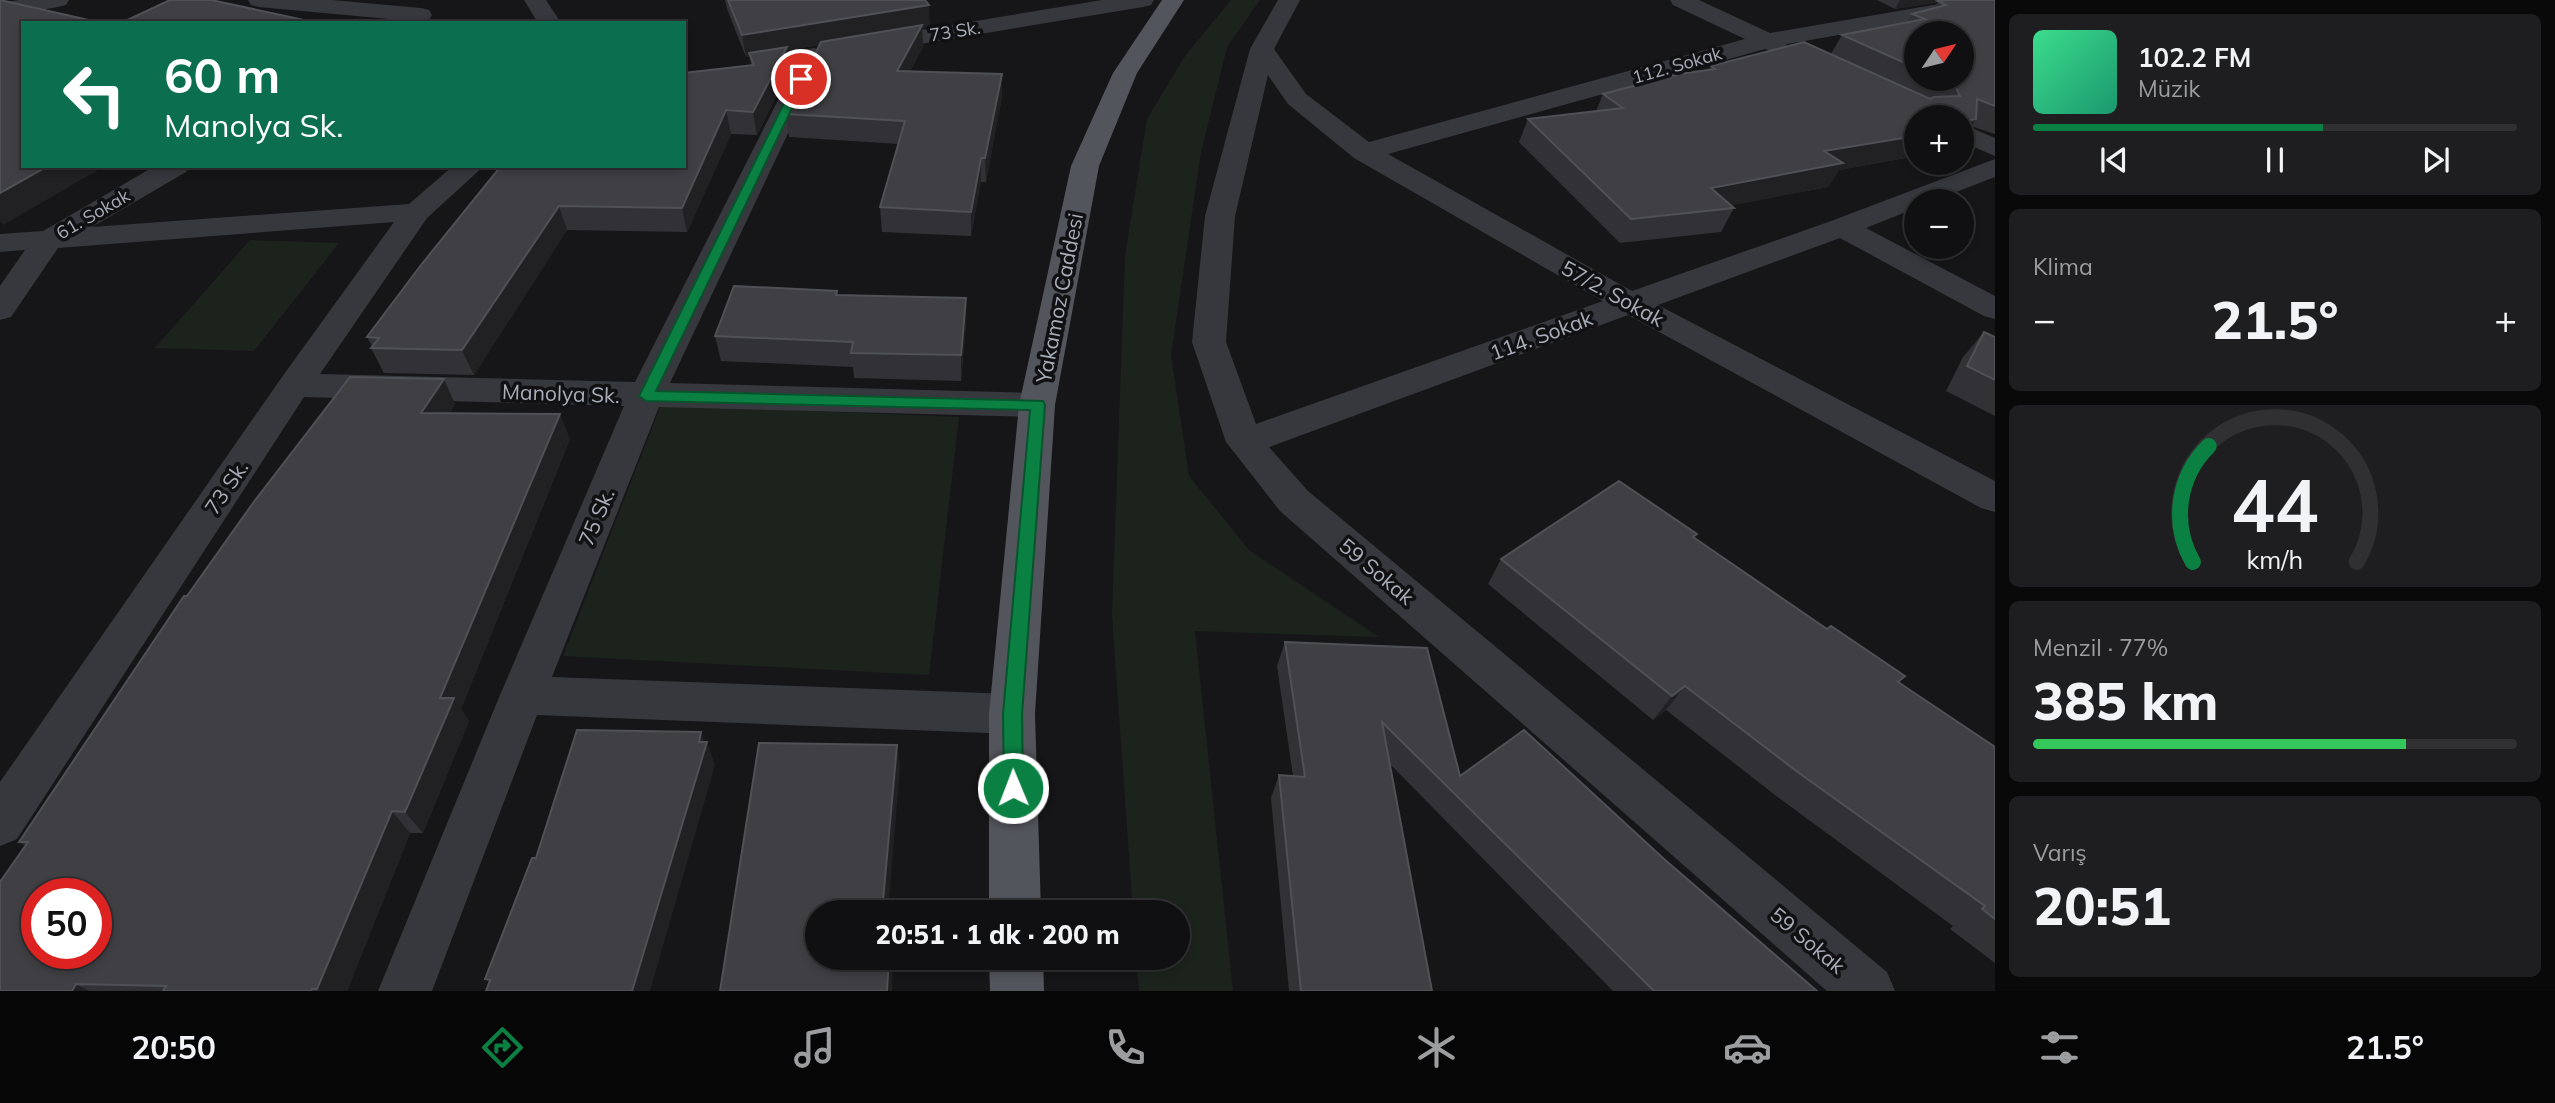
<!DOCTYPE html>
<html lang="tr">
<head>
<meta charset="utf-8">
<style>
  :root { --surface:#101012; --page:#1e1e20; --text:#f1f3f6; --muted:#9c9d9f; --line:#303032; --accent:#0b8043 }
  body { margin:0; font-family:Mulish,sans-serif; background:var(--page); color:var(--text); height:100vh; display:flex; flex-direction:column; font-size:26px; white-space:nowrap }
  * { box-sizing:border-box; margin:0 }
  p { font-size:23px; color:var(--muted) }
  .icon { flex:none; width:38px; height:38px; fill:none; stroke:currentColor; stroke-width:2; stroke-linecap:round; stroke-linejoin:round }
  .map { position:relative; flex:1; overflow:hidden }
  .drawer { display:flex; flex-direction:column; gap:14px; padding:14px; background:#09090a; width:560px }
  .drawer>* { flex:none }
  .banner { position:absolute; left:21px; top:21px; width:665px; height:147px; border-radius:0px; box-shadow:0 4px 10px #0003,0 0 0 2px var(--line); background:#0b6e4f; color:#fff; overflow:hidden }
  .needle { width:46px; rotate:55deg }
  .buttons { position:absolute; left:1904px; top:21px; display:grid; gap:14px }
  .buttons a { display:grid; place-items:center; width:70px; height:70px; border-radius:50%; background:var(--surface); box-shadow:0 4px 10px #0003,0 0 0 2px var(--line); font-size:35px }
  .speed { position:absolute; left:21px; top:878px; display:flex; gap:14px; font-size:35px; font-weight:700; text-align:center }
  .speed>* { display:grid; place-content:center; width:91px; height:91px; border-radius:50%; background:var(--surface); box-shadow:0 4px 10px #0003,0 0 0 2px var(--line); line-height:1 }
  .speed .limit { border:10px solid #d22; background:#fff; color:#111 }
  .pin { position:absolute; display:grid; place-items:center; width:60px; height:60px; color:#fff; margin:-30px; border:4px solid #fff; border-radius:50%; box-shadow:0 2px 7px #0007 }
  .me { position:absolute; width:77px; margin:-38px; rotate:359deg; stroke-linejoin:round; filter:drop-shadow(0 0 5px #0008) }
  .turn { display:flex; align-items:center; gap:24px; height:147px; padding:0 28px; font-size:32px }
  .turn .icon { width:91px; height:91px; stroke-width:2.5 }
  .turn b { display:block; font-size:49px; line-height:60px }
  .big { font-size:52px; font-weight:800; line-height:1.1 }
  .drawer .card { flex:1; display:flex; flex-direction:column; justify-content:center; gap:10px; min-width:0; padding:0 24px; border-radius:10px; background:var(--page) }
  .drawer .dial { align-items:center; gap:0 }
  .dial svg { height:182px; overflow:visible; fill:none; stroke:var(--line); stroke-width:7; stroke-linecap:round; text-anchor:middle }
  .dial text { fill:var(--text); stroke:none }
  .song { display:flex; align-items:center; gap:21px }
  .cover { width:84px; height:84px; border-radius:10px; background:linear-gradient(135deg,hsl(150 70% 55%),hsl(160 70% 35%)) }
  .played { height:7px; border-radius:4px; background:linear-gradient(90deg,var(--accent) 60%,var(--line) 60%) }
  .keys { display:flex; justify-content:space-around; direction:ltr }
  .heat { display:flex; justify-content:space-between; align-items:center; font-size:38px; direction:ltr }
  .charge { height:10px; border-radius:5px; background:linear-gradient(90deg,#34c759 77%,var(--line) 0) }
  .trip { position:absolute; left:805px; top:900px; width:385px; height:70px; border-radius:35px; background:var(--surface); box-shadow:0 4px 10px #0003,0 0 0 2px var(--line); font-weight:800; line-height:70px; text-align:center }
  .tabs { display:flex; height:112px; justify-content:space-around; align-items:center; background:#060607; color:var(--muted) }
  .tabs .icon { width:49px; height:49px }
  .tabs .selected { color:var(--accent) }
  .tabs b { font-size:32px; color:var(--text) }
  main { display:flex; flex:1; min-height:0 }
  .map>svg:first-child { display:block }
  .green { fill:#1c231d }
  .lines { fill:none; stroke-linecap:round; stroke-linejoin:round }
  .minor { fill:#37383d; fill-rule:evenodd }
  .major { fill:#53555c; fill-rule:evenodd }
  .wall { fill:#323236; fill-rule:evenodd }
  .shaded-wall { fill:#212124 }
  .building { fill:#3f3f44; stroke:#4f5156; stroke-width:2; fill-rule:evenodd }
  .route { fill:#0b8043; stroke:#07532c; stroke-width:2 }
  .labels { text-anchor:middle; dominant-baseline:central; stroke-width:7; stroke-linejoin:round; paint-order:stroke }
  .far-street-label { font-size:18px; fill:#a8adb8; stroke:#111113 }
  .street-label { font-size:21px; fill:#a8adb8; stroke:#111113 }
</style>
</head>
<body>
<main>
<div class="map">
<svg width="1995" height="991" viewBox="0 0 1995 991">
  <rect width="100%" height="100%" fill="#161618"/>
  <g class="green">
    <polygon points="1231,0 1260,0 1227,47 1201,152 1171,355 1189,476 1249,550 1379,637 1195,631 1233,991 1139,991 1136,957 1178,957 1178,912 1133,912 1112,615 1125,256 1147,119 1185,56"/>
    <polygon points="250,240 339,243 254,351 155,348"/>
    <polygon points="661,405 959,417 929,675 563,656"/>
  </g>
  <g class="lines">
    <g class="minor">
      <polygon points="19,0 69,0 66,5 58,7 0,17 0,3"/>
      <polygon points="248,0 332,0 421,8 429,10 432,15 429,20 421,22 259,7 251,5"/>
      <polygon points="524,0 546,0 561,23 538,23"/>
      <polygon points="1102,0 1154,0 1151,5 1143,7 872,52 864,50 860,45 864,40 872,38"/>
      <path d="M 1278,0 L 1300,0 L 1274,49 L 1306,94 L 1369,142 L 1745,39 L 1673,5 L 1670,0 L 1699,0 L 1770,33 L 1962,0 L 1995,0 L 1995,8 L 1787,44 L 1784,50 L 1776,52 L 1765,49 L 1388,154 L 1632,291 L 1831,221 L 1995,159 L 1995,177 L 1933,201 L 1916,201 L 1916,208 L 1866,228 L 1995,296 L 1995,319 L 1984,316 L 1840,238 L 1658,305 L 1995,481 L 1995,512 L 1981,508 L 1628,315 L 1269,447 L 1308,491 L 1887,972 L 1895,991 L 1827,991 L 1280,511 L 1226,442 L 1192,342 L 1205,216 L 1250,49 ZM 1268,75 L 1288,104 L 1354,158 L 1603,301 L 1256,424 L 1226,342 L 1235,216 Z"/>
      <polygon points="813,48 822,50 825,55 670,383 1037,393 1050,397 1055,405 1050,413 1037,417 659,407 552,677 1012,694 1028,700 1035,714 1028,728 1012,734 537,715 432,991 378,991 500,695 624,406 304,397 17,839 0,846 0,782 282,377 394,222 58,248 11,317 0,320 0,286 25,250 0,252 0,234 43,231 155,166 190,166 186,172 92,227 409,204 453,166 484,166 427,218 320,374 635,382 801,55 804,50"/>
      <polygon points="1962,124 1995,138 1995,156 1962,142"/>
    </g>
    <g class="major">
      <polygon points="1162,0 1184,0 1137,73 1099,166 1055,405 1035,714 1041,912 989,912 989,714 1019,405 1071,166 1113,73"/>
      <polygon points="989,957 1043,957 1044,991 990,991"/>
    </g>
  </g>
  <g class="wall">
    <polygon points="725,0 925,0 930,26 922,28 923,47 910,71 1002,96 986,182 981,182 971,236 882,232 880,207 899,144 789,137 786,114 820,45 788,50 790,69 757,135 731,134 687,232 567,230 474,375 384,373 371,348 372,346 367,337 499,168 499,166 684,166 751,66 750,56 746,57 727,9"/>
    <path d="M 1877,0 L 1995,0 L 1995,134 L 1971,126 L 1962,139 L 1962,117 L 1916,117 L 1916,156 L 1839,170 L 1828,187 L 1731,205 L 1734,208 L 1721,232 L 1620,243 L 1519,142 L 1528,119 L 1596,111 L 1603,94 L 1709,70 L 1711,66 L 1831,54 L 1842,35 L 1907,22 L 1912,14 L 1933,9 L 1938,2 L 1895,9 ZM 1916,33 L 1962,79 L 1916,79 Z"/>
    <polygon points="837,291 838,295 966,323 961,381 854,378 853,367 721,361 715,336"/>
    <polygon points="1984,332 1995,337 1995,416 1946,391 1963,357"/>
    <polygon points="455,404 450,413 570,439 461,709 469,721 423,833 410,833 347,991 0,991 26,846 19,842 187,596"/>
    <polygon points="1694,538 1898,682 1995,747 1995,963 1950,929 1953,926 1775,795 1666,710 1653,720 1488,584 1501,559"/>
    <polygon points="1285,642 1460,776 1664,859 1817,991 1613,991 1390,764 1432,991 1289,991 1271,798 1279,775 1293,776 1277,666"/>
  </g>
  <g class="shaded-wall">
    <polygon points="1900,0 1946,0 1895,9"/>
    <polygon points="929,5 930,26 922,28 923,47 898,94 897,71 921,28 788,50 790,69 757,135 753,112 785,50 749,53 750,56 746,57 742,35"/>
    <polygon points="1002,74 1002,96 986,182 985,158"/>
    <polygon points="726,110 731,134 687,232 682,208"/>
    <polygon points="1976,119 1962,139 1962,122"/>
    <polygon points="1916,136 1916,156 1839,170 1828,187 1698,212 1711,188 1824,151"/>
    <polygon points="981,158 981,182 971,236 971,212"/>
    <polygon points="48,166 105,166 3,225 0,221 0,193"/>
    <polygon points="559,206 567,230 474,375 462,350"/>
    <polygon points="966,298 966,323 961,381 961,355"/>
    <polygon points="444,379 455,404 434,438 421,413"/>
    <polygon points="560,414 570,439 461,709 469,721 423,833 405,812 440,698"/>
    <polygon points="1685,686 1666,710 1653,720 1672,696"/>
    <polygon points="701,732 706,745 707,742 715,765 650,991 632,991"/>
    <polygon points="897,745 900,768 888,912 882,912"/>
    <polygon points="392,811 410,833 347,991 320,991 317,989"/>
    <polygon points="889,957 893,957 892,991 887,991"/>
    <polygon points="76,984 89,991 72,991"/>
  </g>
  <g class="building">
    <polygon points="0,0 102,23 23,23 23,166 48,166 0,193"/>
    <polygon points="170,0 211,0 309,21 307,23 121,23"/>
    <polygon points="728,0 925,0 929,5 742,35"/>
    <polygon points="1946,0 1995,0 1995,106 1977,99 1976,119 1962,122 1962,117 1916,117 1916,136 1824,151 1843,163 1711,188 1734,208 1631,219 1528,119 1623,108 1603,94 1679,74 1715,69 1711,66 1804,42 1930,99 1934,97 1960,96 1955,86 1939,79 1962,79 1962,33 1916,33 1916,68 1842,35 1925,19 1912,14 1946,5 1938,1"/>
    <polygon points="922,25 897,71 1002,74 985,158 981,158 971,212 880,207 905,121 786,114 821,42"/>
    <polygon points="787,47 753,112 726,110 682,208 559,206 462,350 371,348 379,338 367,337 421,265 501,166 684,166 684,73 754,65 749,53"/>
    <polygon points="734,286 837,291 836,295 966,298 961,355 851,353 853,342 715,336"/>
    <polygon points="1984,332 1995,337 1995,380 1967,366"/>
    <path d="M 350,377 L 444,379 L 421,413 L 560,414 L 440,698 L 454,698 L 405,812 L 392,811 L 317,989 L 312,989 L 311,991 L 163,991 L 166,986 L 76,984 L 72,991 L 0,991 L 0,882 L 28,842 L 19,842 L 184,596 L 187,596 L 253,503 ZM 37,894 L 96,894 L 96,954 L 37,954 Z"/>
    <polygon points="1619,481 1697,534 1693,537 1827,629 1831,626 1905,676 1898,682 1995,747 1995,919 1982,909 1985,906 1799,773 1685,686 1672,696 1501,559"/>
    <polygon points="1285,642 1427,648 1460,776 1524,730 1664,859 1817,991 1654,991 1382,722 1432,991 1301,991 1279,775 1305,777"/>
    <polygon points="577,730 701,732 699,742 707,742 632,991 486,991 490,980 485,979 532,858 536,858"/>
    <polygon points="759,743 897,745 882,912 817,912 817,957 889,957 887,991 720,991"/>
  </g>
  <polygon class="route" points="801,76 806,79 656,391 1043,401 1045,405 1022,714 1023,788 1020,794 1013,797 1006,794 1004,788 1003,714 1030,410 646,401 639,396 796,79"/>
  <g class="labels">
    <g class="far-street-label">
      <text transform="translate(955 31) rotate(-9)">73 Sk.</text>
      <text transform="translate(1677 65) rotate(-16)">112. Sokak</text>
      <text transform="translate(93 214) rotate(-30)">61. Sokak</text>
    </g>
    <g class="street-label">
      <text transform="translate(1613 293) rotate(29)">57/2. Sokak</text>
      <text transform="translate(1059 298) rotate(-79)">Yakamoz Caddesi</text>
      <text transform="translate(1541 335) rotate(-20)">114. Sokak</text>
      <text transform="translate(561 393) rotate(2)">Manolya Sk.</text>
      <text transform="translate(226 487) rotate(-56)">73 Sk.</text>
      <text transform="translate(596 517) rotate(-67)">75 Sk.</text>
      <text transform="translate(1377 571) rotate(40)">59 Sokak</text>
      <text transform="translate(1808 940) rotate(40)">59 Sokak</text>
    </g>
  </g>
</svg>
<div class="buttons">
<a><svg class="needle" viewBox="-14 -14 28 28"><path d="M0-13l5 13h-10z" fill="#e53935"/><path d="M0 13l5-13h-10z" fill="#9c9d9f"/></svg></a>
<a>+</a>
<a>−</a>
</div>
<div class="speed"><div class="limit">50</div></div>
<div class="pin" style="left:801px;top:79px;background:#d93025"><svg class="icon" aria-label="arrive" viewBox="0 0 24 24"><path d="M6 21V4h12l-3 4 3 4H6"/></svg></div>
<svg class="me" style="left:1013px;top:788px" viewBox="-20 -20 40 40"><circle r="17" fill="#0b8043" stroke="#fff" stroke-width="3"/><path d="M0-11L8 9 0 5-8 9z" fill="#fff"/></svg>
<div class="trip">20:51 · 1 dk · 200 m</div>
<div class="banner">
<div class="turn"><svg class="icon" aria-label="left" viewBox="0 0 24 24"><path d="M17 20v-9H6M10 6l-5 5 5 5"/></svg><div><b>60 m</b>Manolya Sk.</div></div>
</div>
</div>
<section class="drawer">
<div class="card">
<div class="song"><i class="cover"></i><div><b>102.2 FM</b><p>Müzik</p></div></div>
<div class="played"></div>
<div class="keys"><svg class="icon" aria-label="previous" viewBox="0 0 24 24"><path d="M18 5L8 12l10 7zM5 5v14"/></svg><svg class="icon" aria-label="pause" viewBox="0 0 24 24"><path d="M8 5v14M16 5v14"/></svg><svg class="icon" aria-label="next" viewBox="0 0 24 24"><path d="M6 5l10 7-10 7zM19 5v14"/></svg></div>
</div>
<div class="card"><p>Klima</p>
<div class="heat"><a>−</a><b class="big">21.5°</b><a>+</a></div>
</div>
<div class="card dial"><svg viewBox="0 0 100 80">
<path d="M14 69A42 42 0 1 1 86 69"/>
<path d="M14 69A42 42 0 0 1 21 18" stroke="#0b8043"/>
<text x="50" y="56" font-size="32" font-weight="700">44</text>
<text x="50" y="72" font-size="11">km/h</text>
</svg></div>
<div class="card"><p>Menzil · 77%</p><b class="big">385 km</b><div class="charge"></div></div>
<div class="card"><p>Varış</p><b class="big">20:51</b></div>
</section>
</main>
<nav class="tabs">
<b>20:50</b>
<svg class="icon selected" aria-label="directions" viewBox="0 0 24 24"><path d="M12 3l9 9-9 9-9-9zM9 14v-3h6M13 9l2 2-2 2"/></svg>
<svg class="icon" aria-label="music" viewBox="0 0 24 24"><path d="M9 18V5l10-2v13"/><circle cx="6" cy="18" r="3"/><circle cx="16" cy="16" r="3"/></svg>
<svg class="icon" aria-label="phone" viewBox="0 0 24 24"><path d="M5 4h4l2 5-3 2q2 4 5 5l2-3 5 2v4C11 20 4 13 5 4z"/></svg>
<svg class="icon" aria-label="climate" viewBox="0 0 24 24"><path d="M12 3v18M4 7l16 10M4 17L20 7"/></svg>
<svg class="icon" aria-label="car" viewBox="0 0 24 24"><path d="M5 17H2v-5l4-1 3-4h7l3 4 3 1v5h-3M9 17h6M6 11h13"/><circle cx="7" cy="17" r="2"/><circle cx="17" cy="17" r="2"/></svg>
<svg class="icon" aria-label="filters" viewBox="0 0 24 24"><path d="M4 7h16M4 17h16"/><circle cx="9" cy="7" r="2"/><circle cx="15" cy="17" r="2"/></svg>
<b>21.5°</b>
</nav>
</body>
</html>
